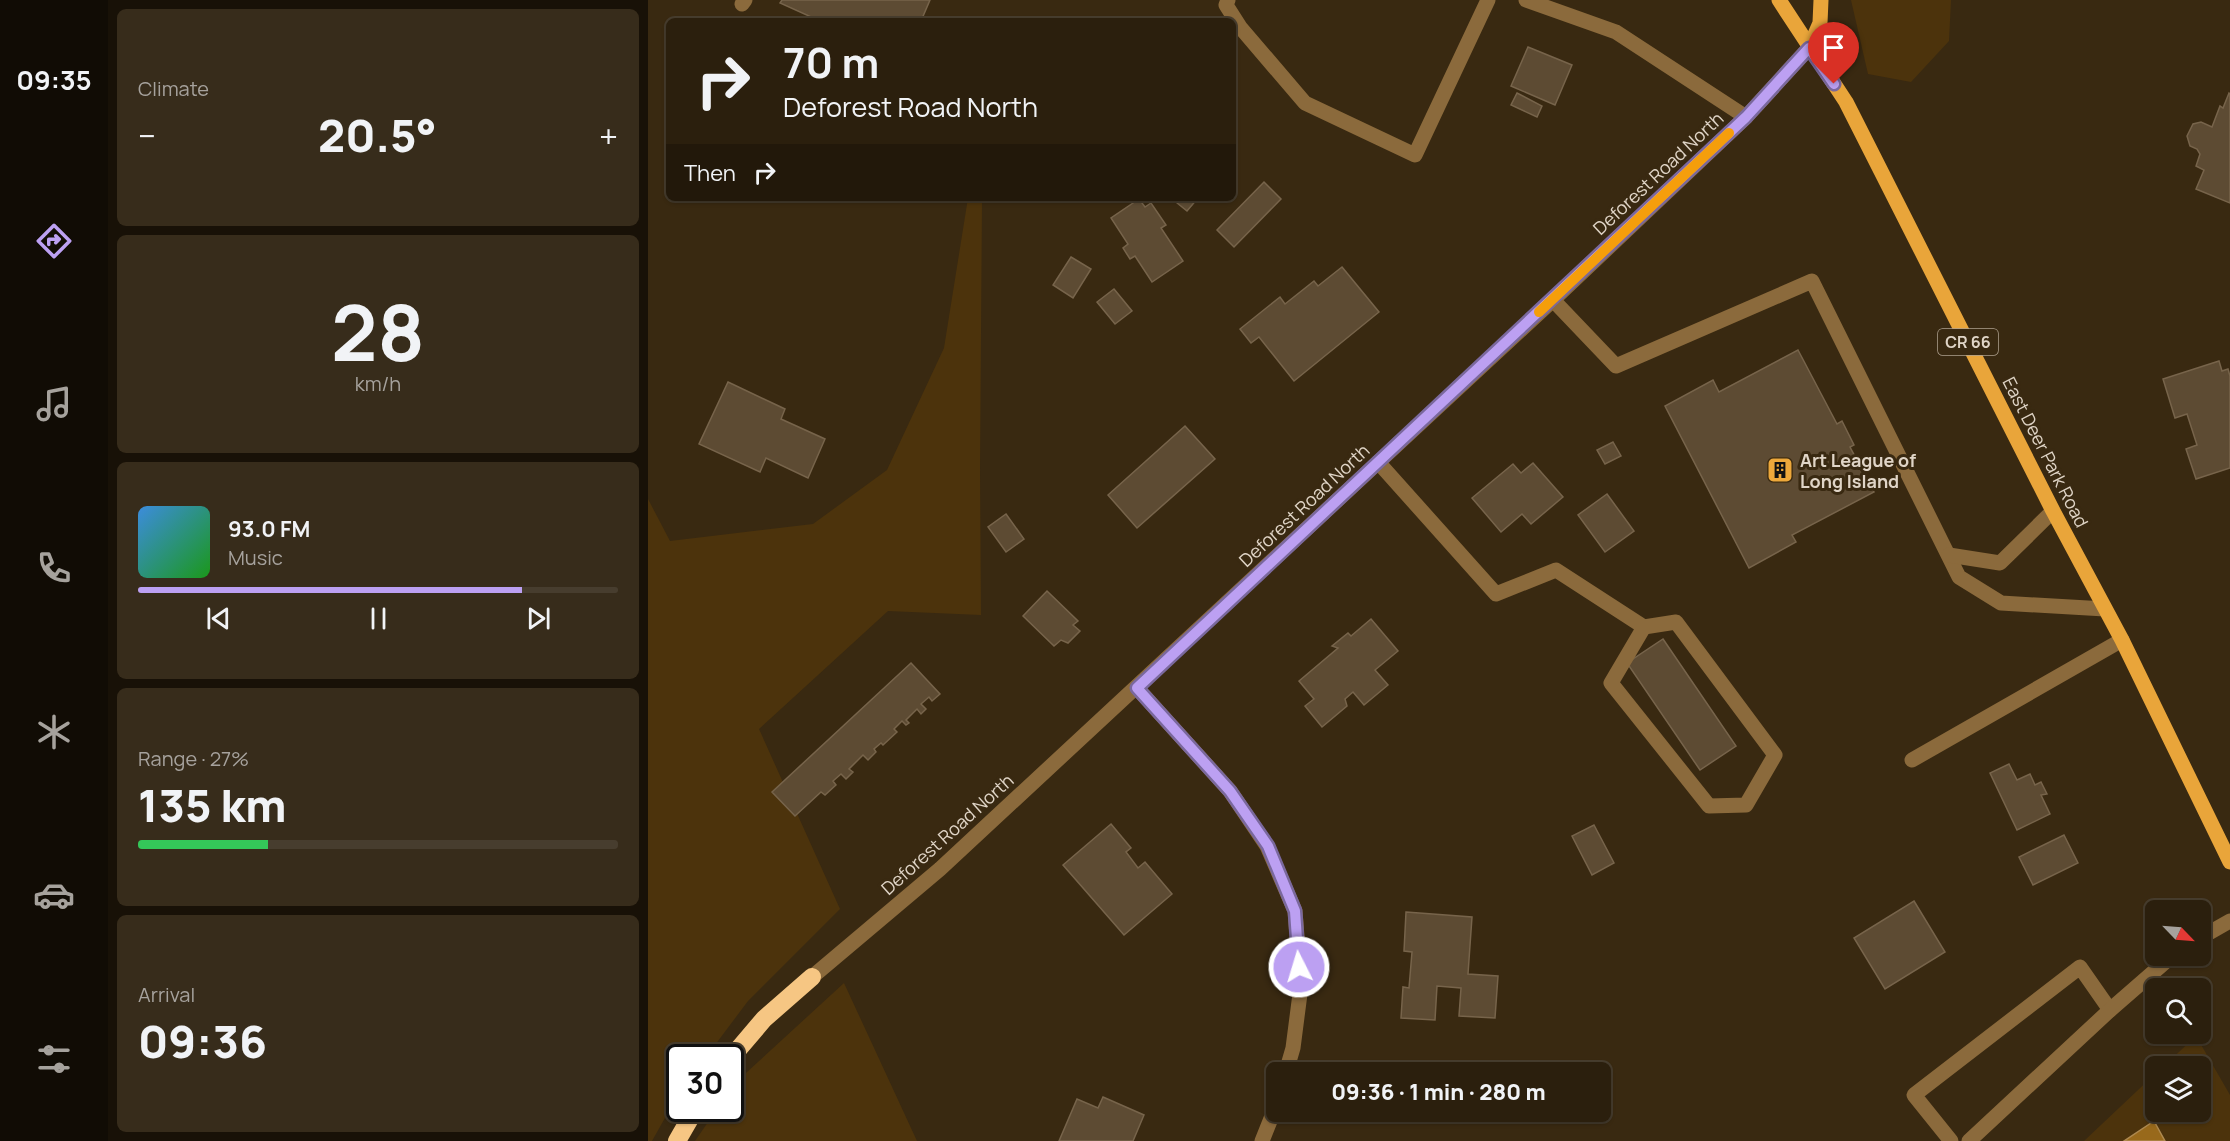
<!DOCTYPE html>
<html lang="en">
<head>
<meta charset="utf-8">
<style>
  :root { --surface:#2b1f0d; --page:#372c1b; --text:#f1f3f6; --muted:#a6a29d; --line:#473d2e; --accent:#bca0f2 }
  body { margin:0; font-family:Manrope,sans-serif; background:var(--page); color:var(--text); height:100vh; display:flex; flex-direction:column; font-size:22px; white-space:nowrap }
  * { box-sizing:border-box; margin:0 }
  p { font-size:20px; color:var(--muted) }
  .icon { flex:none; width:33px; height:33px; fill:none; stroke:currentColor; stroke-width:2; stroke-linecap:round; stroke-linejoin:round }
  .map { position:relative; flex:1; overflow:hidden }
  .side { display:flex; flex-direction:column; gap:9px; padding:9px; background:#181107; width:540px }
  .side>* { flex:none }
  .hud { position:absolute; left:18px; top:18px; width:570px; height:183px; border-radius:9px; box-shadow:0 2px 4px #0004,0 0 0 2px var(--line); background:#2b1f0d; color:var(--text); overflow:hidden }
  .needle { width:39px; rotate:115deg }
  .controls { position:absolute; left:1497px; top:900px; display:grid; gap:12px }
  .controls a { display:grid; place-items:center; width:66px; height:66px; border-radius:9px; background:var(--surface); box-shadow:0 2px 4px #0004,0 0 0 2px var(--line); font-size:30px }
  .speed { position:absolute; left:18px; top:1044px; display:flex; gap:12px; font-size:30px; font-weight:700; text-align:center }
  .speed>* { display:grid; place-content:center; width:78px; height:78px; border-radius:50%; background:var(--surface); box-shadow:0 2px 4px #0004,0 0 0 2px var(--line); line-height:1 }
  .speed .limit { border:3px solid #111; border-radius:9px; background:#fff; color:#111 }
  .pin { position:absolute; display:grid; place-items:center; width:51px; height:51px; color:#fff; margin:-62px -26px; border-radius:50% 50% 50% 0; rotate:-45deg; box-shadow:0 0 6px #0007 }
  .pin .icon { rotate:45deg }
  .me { position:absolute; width:66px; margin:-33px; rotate:355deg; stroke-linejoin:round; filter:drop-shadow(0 0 4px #0008) }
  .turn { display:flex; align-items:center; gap:21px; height:126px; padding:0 18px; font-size:27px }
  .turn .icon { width:78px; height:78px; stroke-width:2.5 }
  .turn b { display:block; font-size:42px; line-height:51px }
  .then { display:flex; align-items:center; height:57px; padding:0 18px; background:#0003; gap:12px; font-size:22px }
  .big { font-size:45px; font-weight:800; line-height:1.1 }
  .side .tile { flex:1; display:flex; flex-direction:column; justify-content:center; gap:9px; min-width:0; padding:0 21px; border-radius:9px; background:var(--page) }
  .side .dial { align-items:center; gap:0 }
  .dial b { font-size:78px; line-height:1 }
  .song { display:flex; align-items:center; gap:18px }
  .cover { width:72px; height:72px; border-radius:9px; background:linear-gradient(135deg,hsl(210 70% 55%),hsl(120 70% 35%)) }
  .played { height:6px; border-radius:3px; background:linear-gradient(90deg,var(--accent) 80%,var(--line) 80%) }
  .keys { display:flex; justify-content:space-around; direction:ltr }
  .heat { display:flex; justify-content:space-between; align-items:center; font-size:33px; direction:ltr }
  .charge { height:9px; border-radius:4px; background:linear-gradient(90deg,#34c759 27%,var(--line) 0) }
  .trip { position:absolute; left:618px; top:1062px; width:345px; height:60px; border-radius:9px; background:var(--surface); box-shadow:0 2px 4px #0004,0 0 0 2px var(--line); font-weight:800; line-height:60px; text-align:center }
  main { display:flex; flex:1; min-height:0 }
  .menu { display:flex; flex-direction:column; width:108px; justify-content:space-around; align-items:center; background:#110c05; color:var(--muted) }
  .menu .icon { width:42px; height:42px }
  .menu .selected { color:var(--accent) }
  .menu b { font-size:27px; color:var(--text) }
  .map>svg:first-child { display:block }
  .green { fill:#4c330c }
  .water { fill:#98691b; stroke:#ae894f; stroke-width:1.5 }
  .building { fill:#5d4b33; stroke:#77644b; stroke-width:1.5 }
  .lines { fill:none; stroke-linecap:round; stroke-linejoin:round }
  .minor { stroke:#8b6a3c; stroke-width:15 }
  .major { stroke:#e9a53a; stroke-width:15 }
  .highway { stroke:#f6c683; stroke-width:18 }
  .route-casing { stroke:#7a689d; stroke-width:15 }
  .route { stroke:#bca0f2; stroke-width:10 }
  .slow { stroke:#f59e0b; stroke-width:10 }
  .labels { text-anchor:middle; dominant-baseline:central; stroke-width:6; stroke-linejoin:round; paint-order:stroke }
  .shield { fill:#392911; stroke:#aea190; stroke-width:1.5 }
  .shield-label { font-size:16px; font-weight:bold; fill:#e0d5c7 }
  .street-label { font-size:18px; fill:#e0d5c7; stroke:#392911 }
  .poi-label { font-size:18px; font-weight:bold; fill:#e0d5c7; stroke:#392911; text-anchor:start }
</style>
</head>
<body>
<main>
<nav class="menu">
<b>09:35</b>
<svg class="icon selected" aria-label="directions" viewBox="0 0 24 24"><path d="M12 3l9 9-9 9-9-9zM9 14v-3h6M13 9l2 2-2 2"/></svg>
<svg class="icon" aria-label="music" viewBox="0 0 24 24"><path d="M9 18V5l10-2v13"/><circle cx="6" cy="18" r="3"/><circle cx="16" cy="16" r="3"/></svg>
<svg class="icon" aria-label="phone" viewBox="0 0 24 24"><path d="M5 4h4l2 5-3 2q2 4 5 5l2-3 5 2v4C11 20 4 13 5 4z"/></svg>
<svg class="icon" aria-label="climate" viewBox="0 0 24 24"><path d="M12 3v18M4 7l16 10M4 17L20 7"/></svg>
<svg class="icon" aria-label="car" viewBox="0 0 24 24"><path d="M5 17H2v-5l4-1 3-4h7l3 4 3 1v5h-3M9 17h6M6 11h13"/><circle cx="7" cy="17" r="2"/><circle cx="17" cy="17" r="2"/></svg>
<svg class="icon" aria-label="filters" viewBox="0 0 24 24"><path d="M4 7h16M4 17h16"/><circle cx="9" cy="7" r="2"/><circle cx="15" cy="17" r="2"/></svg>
</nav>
<section class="side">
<div class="tile"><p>Climate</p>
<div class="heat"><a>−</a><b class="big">20.5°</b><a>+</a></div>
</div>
<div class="tile dial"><b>28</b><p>km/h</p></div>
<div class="tile">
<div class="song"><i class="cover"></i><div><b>93.0 FM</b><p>Music</p></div></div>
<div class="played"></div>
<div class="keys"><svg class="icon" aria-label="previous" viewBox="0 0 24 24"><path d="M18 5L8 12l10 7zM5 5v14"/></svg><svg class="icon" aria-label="pause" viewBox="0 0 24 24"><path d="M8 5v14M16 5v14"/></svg><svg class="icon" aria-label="next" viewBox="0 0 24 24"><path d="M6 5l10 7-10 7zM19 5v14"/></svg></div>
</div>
<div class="tile"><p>Range · 27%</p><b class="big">135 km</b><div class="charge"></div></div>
<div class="tile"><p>Arrival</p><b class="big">09:36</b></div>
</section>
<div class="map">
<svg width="1582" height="1141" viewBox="0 0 1582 1141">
  <rect width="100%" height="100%" fill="#392911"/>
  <g class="green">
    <polygon points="1203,0 1303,0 1301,41 1263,82 1220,74"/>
    <polygon points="320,198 334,198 332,470 333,615 240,611 111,729 192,909 100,1001 58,1057 32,1058 31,1093 4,1141 0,1141 0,499 22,541 165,524 239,470 296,348"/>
    <polygon points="196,983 269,1141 47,1141 69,1109 82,1108 83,1089 87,1083"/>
    <polygon points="1548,1036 1582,1095 1582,1141 1517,1141 1506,1121 1476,1141 1436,1141 1507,1074 1508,1112 1552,1112 1552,1066 1516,1066"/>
  </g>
  <polygon class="water" points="1506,1121 1517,1141 1476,1141"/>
  <g class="building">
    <polygon points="134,0 282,0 273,21 172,21 132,3"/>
    <polygon points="880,47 924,65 907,105 863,86"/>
    <polygon points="869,93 894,106 889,117 863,105"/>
    <polygon points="1581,93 1582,94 1582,203 1548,189 1556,170 1548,166 1552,154 1549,149 1542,146 1539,136 1545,124 1553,122 1564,127 1572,106 1575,108"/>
    <polygon points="616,182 633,199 586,247 569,230"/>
    <polygon points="523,198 550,198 539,211"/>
    <polygon points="491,199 497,207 503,203 518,225 513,228 535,261 504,282 487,256 482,259 475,248 480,244 463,218"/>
    <polygon points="423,257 443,269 425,298 405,285"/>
    <polygon points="694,267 731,312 646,381 611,337 603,343 592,329 632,297 637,304 666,281 670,286"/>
    <polygon points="466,289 484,311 467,324 449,302"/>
    <polygon points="1150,350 1189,424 1194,421 1206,445 1202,447 1226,492 1144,535 1148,542 1101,568 1017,406 1065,380 1071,392"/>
    <polygon points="1571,361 1574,371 1580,369 1582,376 1582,468 1548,479 1538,449 1549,445 1539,414 1527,418 1515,379"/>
    <polygon points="80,382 137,409 133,419 177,439 160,478 118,458 112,472 51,444"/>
    <polygon points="537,426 567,459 489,528 460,495"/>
    <polygon points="965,442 973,456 957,464 949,450"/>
    <polygon points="885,463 915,497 883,524 874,514 853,532 824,498 865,464 873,473"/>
    <polygon points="959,494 986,531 957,552 930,515"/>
    <polygon points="358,514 376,539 358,552 340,527"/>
    <polygon points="399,591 430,621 425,625 432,631 420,643 413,640 406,646 375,616"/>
    <polygon points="723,619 750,651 727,670 740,685 716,705 705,692 697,699 699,706 674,727 657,706 666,699 651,681 690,648 684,646 700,633 703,636"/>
    <polygon points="1015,639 1088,746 1052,770 979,663"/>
    <polygon points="263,663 292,694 284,701 281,697 273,704 278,709 273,714 269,709 258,720 261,723 258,725 254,721 246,729 249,732 235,745 233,743 226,749 228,752 220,760 215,755 201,769 205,772 198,779 193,774 185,781 188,785 177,795 173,792 147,816 124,792"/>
    <polygon points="1361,764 1369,780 1382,774 1387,785 1393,782 1399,794 1393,795 1402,814 1369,830 1342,773"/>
    <polygon points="463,824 483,848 478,852 490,868 497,862 524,894 476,935 415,865"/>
    <polygon points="946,825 966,863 944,875 924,836"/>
    <polygon points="1416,835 1430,863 1385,885 1371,857"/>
    <polygon points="1266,901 1297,952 1237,989 1206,938"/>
    <polygon points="758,912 824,917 820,974 850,976 847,1018 811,1016 813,988 789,986 787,1020 753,1018 755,987 761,988 764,952 756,951"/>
    <polygon points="455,1097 496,1115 485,1141 411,1141 429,1099 450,1108"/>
  </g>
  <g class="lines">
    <g class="minor">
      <polyline points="580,0 578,5 592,27 657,103 767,155 840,0"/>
      <polyline points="878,0 968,32 1098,117"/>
      <polyline points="94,4 97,0"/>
      <polyline points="905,300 968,366 1164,281 1311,577 1353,603 1457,609"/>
      <polyline points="730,462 848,594 908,570 996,627 1028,622 1127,755 1098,805 1061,806 963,683 996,627"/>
      <polyline points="1301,555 1352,563 1405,511"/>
      <polyline points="489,688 582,791 619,846 647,911 653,986 645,1048 638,1072"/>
      <polyline points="1264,760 1474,640"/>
      <polyline points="1552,938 1582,921"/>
      <polyline points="164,977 292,869 905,300 1098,117 1161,48"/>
      <polyline points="614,1141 628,1106"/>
      <polyline points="1303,1141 1266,1095 1432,967 1462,1010"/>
      <polyline points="1321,1141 1462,1010 1524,956"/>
    </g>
    <g class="major">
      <polyline points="1131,0 1198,102 1405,511 1474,640 1582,862"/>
      <polyline points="1161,48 1172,23 1173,0"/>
    </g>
    <g class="highway">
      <polyline points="82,1059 116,1019 164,977"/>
      <polyline points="29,1141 48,1108"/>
    </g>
  </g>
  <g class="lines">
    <g class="route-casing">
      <polyline id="route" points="651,967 647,911 620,846 582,791 489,688 1098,117 1161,48 1186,84"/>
    </g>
    <use href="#route" class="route"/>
    <polyline class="slow" points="891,312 1081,133"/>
  </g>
  <defs>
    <g id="building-square" transform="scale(1.35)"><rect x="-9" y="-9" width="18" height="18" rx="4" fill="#eda83b" stroke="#392911"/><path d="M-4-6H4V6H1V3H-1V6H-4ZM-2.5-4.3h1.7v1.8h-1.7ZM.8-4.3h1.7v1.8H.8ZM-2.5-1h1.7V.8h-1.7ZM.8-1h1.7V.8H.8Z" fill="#111"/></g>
  </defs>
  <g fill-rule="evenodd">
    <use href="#building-square" x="1132" y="470"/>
  </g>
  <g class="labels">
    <rect class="shield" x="1290" y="329" width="60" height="26" rx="4.5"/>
    <g class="shield-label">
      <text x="1320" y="342">CR 66</text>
    </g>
    <g class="street-label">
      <text transform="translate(1010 173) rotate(-43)">Deforest Road North</text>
      <text transform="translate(1398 452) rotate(63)">East Deer Park Road</text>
      <text transform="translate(656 505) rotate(-43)">Deforest Road North</text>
      <text transform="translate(299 834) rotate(-42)">Deforest Road North</text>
    </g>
    <g class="poi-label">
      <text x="1152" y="460">Art League of<tspan x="1152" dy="21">Long Island</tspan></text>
    </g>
  </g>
</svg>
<div class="controls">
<a><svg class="needle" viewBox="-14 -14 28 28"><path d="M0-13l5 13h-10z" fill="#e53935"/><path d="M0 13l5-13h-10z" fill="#a6a29d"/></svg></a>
<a><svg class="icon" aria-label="search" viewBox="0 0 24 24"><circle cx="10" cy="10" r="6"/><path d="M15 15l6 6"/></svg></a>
<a><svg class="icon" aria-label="layers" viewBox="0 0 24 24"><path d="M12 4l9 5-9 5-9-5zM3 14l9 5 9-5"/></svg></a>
</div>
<div class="speed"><div class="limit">30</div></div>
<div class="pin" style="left:1186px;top:84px;background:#d93025"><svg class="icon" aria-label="arrive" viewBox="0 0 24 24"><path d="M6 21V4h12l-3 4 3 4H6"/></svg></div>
<svg class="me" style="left:651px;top:967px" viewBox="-20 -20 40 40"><circle r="17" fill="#bca0f2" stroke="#fff" stroke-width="3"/><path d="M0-11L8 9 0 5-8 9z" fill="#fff"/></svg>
<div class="trip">09:36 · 1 min · 280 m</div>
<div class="hud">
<div class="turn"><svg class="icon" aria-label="right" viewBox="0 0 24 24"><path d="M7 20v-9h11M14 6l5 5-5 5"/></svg><div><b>70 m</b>Deforest Road North</div></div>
<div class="then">Then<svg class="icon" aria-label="right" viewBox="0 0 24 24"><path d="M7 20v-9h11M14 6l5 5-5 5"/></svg></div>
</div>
</div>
</main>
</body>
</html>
